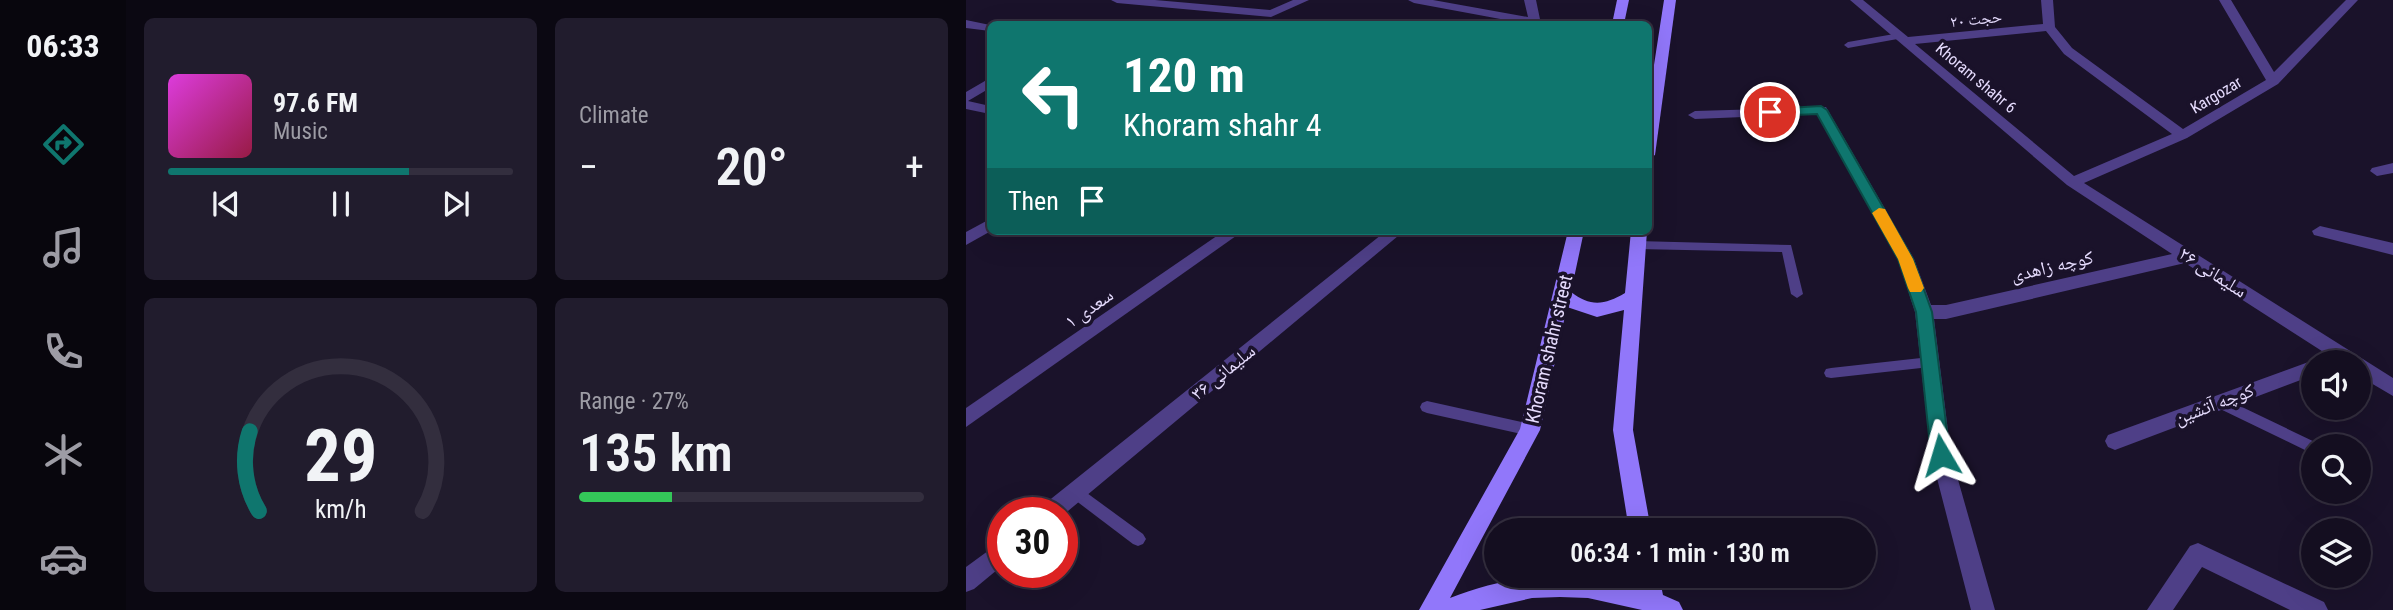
<!DOCTYPE html>
<html lang="en">
<head>
<meta charset="utf-8">
<style>
  :root { --surface:#140e20; --page:#211c2d; --text:#f1f3f6; --muted:#9d9ca5; --line:#332e3e; --accent:#0f766e }
  body { margin:0; font-family:"Roboto Condensed","Noto Naskh Arabic",sans-serif; background:var(--page); color:var(--text); height:100vh; display:flex; flex-direction:column; font-size:26px; white-space:nowrap }
  * { box-sizing:border-box; margin:0 }
  p { font-size:23px; color:var(--muted) }
  .icon { flex:none; width:38px; height:38px; fill:none; stroke:currentColor; stroke-width:2; stroke-linecap:round; stroke-linejoin:round }
  .map { position:relative; flex:1; overflow:hidden }
  .drawer { display:flex; flex-direction:column; gap:18px; padding:18px; background:#0b0812; width:840px }
  .drawer>* { flex:none }
  .guide { position:absolute; left:21px; top:21px; width:665px; height:214px; border-radius:10px; box-shadow:0 7px 28px #0002,0 0 0 2px var(--line); background:#0f766e; color:#fff; overflow:hidden }
  .buttons { position:absolute; left:1335px; top:350px; display:grid; gap:14px }
  .buttons a { display:grid; place-items:center; width:70px; height:70px; border-radius:50%; background:var(--surface); box-shadow:0 7px 28px #0002,0 0 0 2px var(--line); font-size:35px }
  .speed { position:absolute; left:21px; top:497px; display:flex; gap:14px; font-size:35px; font-weight:700; text-align:center }
  .speed>* { display:grid; place-content:center; width:91px; height:91px; border-radius:50%; background:var(--surface); box-shadow:0 7px 28px #0002,0 0 0 2px var(--line); line-height:1 }
  .speed .limit { border:10px solid #d22; background:#fff; color:#111 }
  .pin { position:absolute; display:grid; place-items:center; width:60px; height:60px; color:#fff; margin:-30px; border:4px solid #fff; border-radius:50%; box-shadow:0 2px 7px #0007 }
  .me { position:absolute; width:77px; margin:-38px; rotate:353deg; stroke-linejoin:round; filter:drop-shadow(0 0 5px #0008) }
  .turn { display:flex; align-items:center; gap:24px; height:147px; padding:0 21px; font-size:32px }
  .turn .icon { width:91px; height:91px; stroke-width:2.5 }
  .turn b { display:block; font-size:49px; line-height:60px }
  .then { display:flex; align-items:center; height:66px; padding:0 21px; background:#0003; gap:14px; font-size:26px }
  .big { font-size:52px; font-weight:600; line-height:1.1 }
  .drawer .card { flex:1; display:flex; flex-direction:column; justify-content:center; gap:10px; min-width:0; padding:0 24px; border-radius:10px; background:var(--page) }
  .drawer .dial { align-items:center; gap:0 }
  .dial svg { height:182px; overflow:visible; fill:none; stroke:var(--line); stroke-width:7; stroke-linecap:round; text-anchor:middle }
  .dial text { fill:var(--text); stroke:none }
  .song { display:flex; align-items:center; gap:21px }
  .cover { width:84px; height:84px; border-radius:10px; background:linear-gradient(135deg,hsl(300 70% 55%),hsl(340 70% 35%)) }
  .played { height:7px; border-radius:4px; background:linear-gradient(90deg,var(--accent) 70%,var(--line) 70%) }
  .keys { display:flex; justify-content:space-around; direction:ltr }
  .heat { display:flex; justify-content:space-between; align-items:center; font-size:38px; direction:ltr }
  .charge { height:10px; border-radius:5px; background:linear-gradient(90deg,#34c759 27%,var(--line) 0) }
  .drawer .tiles { flex:1; display:grid; gap:18px; grid-template-columns:repeat(2,1fr) }
  .trip { position:absolute; left:518px; top:518px; width:392px; height:70px; border-radius:35px; background:var(--surface); box-shadow:0 7px 28px #0002,0 0 0 2px var(--line); font-weight:600; line-height:70px; text-align:center }
  main { display:flex; flex:1; min-height:0 }
  .tabs { display:flex; flex-direction:column; width:126px; justify-content:space-around; align-items:center; background:#08060d; color:var(--muted) }
  .tabs .icon { width:49px; height:49px }
  .tabs .selected { color:var(--accent) }
  .tabs b { font-size:32px; color:var(--text) }
  .map>svg:first-child { display:block }
  .lines { fill:none; stroke-linecap:round; stroke-linejoin:round }
  .service { fill:#4e3f87; fill-rule:evenodd }
  .minor { fill:#4e3f87; fill-rule:evenodd }
  .secondary { fill:#9177fa; fill-rule:evenodd }
  .route { fill:#0f766e; stroke:#0a4d48; stroke-width:2 }
  .slow { fill:#f59e0b }
  .labels { text-anchor:middle; dominant-baseline:central; stroke-width:7; stroke-linejoin:round; paint-order:stroke }
  .far-street-label { font-size:16px; fill:#e6dcfe; stroke:#1a122a }
  .street-label { font-size:19px; fill:#e6dcfe; stroke:#1a122a }
</style>
</head>
<body>
<main>
<nav class="tabs">
<b>06:33</b>
<svg class="icon selected" aria-label="directions" viewBox="0 0 24 24"><path d="M12 3l9 9-9 9-9-9zM9 14v-3h6M13 9l2 2-2 2"/></svg>
<svg class="icon" aria-label="music" viewBox="0 0 24 24"><path d="M9 18V5l10-2v13"/><circle cx="6" cy="18" r="3"/><circle cx="16" cy="16" r="3"/></svg>
<svg class="icon" aria-label="phone" viewBox="0 0 24 24"><path d="M5 4h4l2 5-3 2q2 4 5 5l2-3 5 2v4C11 20 4 13 5 4z"/></svg>
<svg class="icon" aria-label="climate" viewBox="0 0 24 24"><path d="M12 3v18M4 7l16 10M4 17L20 7"/></svg>
<svg class="icon" aria-label="car" viewBox="0 0 24 24"><path d="M5 17H2v-5l4-1 3-4h7l3 4 3 1v5h-3M9 17h6M6 11h13"/><circle cx="7" cy="17" r="2"/><circle cx="17" cy="17" r="2"/></svg>
</nav>
<section class="drawer">
<div class="tiles">
<div class="card">
<div class="song"><i class="cover"></i><div><b>97.6 FM</b><p>Music</p></div></div>
<div class="played"></div>
<div class="keys"><svg class="icon" aria-label="previous" viewBox="0 0 24 24"><path d="M18 5L8 12l10 7zM5 5v14"/></svg><svg class="icon" aria-label="pause" viewBox="0 0 24 24"><path d="M8 5v14M16 5v14"/></svg><svg class="icon" aria-label="next" viewBox="0 0 24 24"><path d="M6 5l10 7-10 7zM19 5v14"/></svg></div>
</div>
<div class="card"><p>Climate</p>
<div class="heat"><a>−</a><b class="big">20°</b><a>+</a></div>
</div>
<div class="card dial"><svg viewBox="0 0 100 80">
<path d="M14 69A42 42 0 1 1 86 69"/>
<path d="M14 69A42 42 0 0 1 10 34" stroke="#0f766e"/>
<text x="50" y="56" font-size="32" font-weight="700">29</text>
<text x="50" y="72" font-size="11">km/h</text>
</svg></div>
<div class="card"><p>Range · 27%</p><b class="big">135 km</b><div class="charge"></div></div>
</div>
</section>
<div class="map">
<svg width="1427" height="610" viewBox="0 0 1427 610">
  <rect width="100%" height="100%" fill="#1a122a"/>
  <g class="lines">
    <g class="service">
      <polygon points="934,33 937,34 937,38 882,48 878,45 882,42"/>
      <polygon points="671,241 825,245 837,294 831,298 825,294 816,252 671,249 665,245"/>
      <polygon points="964,357 969,358 971,362 969,366 964,367 865,378 860,377 858,373 860,369 865,368"/>
      <polygon points="1253,396 1353,444 1354,446 1348,446 1348,454 1343,452 1248,406 1246,402 1248,398"/>
      <polygon points="461,401 564,424 569,426 571,430 569,434 564,436 461,413 456,411 454,407 456,403"/>
      <polygon points="110,485 177,534 180,539 177,544 172,546 167,544 105,497 103,492 105,487"/>
    </g>
    <g class="minor">
      <polygon points="145,0 189,0 304,10 327,0 343,0 305,17 151,3"/>
      <polygon points="442,0 467,0 562,17 558,0 570,0 575,24 562,24 448,3"/>
      <path d="M 884,0 L 897,0 L 942,37 L 1077,24 L 1075,0 L 1087,0 L 1089,27 L 1106,48 L 1217,129 L 1300,80 L 1253,0 L 1265,0 L 1308,72 L 1380,0 L 1392,0 L 1312,84 L 1221,138 L 1118,183 L 1427,378 L 1427,396 L 1393,376 L 1393,362 L 1373,362 L 1219,263 L 980,319 L 968,319 L 985,455 L 1029,610 L 1005,610 L 965,455 L 949,312 L 932,259 L 851,114 L 729,119 L 722,115 L 729,111 L 860,107 L 948,259 L 965,305 L 980,305 L 1206,254 L 1101,185 ZM 1080,31 L 1098,54 L 1206,134 L 1108,176 L 949,44 Z"/>
      <polygon points="0,20 24,25 24,31 0,28"/>
      <polygon points="24,78 24,88 2,101 24,106 24,114 0,109 0,92"/>
      <polygon points="1427,163 1427,173 1411,176 1404,171 1406,168"/>
      <polygon points="24,219 25,231 0,245 0,232"/>
      <polygon points="1354,226 1427,243 1427,255 1348,235 1346,231"/>
      <polygon points="258,231 277,231 0,427 0,408"/>
      <polygon points="420,231 438,231 96,516 96,513 73,513 76,506"/>
      <polygon points="1348,360 1355,362 1348,362 1348,375 1149,450 1142,447 1139,441 1142,435"/>
      <polygon points="37,540 37,565 8,589 0,592 0,567"/>
      <polygon points="1232,543 1358,602 1362,610 1324,610 1236,567 1207,610 1181,610 1224,546"/>
    </g>
    <g class="secondary">
      <polygon points="651,0 663,0 658,24 646,24"/>
      <polygon points="698,0 710,0 689,155 682,159 682,104"/>
      <path d="M 602,231 L 618,231 L 605,292 C 624,307 639,305 659,293 L 665,231 L 681,231 L 667,430 L 685,530 L 663,530 L 647,430 L 658,310 L 631,317 L 601,307 L 574,430 L 484,598 C 545,574 608,568 672,586 L 671,576 L 693,576 L 697,595 L 713,602 L 717,610 L 676,610 L 622,598 L 594,597 L 566,598 L 514,610 L 453,610 L 554,429 Z"/>
    </g>
  </g>
  <polygon class="route" points="855,106 861,110 947,259 966,312 984,455 981,460 975,463 968,460 965,455 950,312 932,259 851,114 804,116 798,112 804,109"/>
  <polygon class="slow" points="913,208 919,209 947,259 958,288 955,292 944,292 942,288 932,259 906,213"/>
  <g class="labels">
    <g class="far-street-label">
      <text transform="translate(1010 19) rotate(-6)">حجت ۲۰</text>
      <text transform="translate(1010 78) rotate(40)">Khoram shahr 6</text>
      <text transform="translate(1250 95) rotate(-31)">Kargozar</text>
    </g>
    <g class="street-label">
      <text transform="translate(1086 266) rotate(-13)">کوچه زاهدی</text>
      <text transform="translate(1247 272) rotate(33)">سلیمانی ۲۶</text>
      <text transform="translate(123 308) rotate(-35)">سعدی ۱</text>
      <text transform="translate(583 349) rotate(-77)">Khoram shahr street</text>
      <text transform="translate(257 372) rotate(-39)">سلیمانی ۳۶</text>
      <text transform="translate(1248 404) rotate(-21)">کوچه آتشین</text>
    </g>
  </g>
</svg>
<div class="buttons">
<a><svg class="icon" aria-label="sound" viewBox="0 0 24 24"><path d="M4 9h4l5-4v14l-5-4H4zM17 9q2 3 0 6"/></svg></a>
<a><svg class="icon" aria-label="search" viewBox="0 0 24 24"><circle cx="10" cy="10" r="6"/><path d="M15 15l6 6"/></svg></a>
<a><svg class="icon" aria-label="layers" viewBox="0 0 24 24"><path d="M12 4l9 5-9 5-9-5zM3 14l9 5 9-5"/></svg></a>
</div>
<div class="speed"><div class="limit">30</div></div>
<div class="pin" style="left:804px;top:112px;background:#d93025"><svg class="icon" aria-label="arrive" viewBox="0 0 24 24"><path d="M6 21V4h12l-3 4 3 4H6"/></svg></div>
<svg class="me" style="left:975px;top:455px" viewBox="-20 -20 40 40"><path d="M0-17L14 15 0 8-14 15z" fill="#0f766e" stroke="#fff" stroke-width="4"/></svg>
<div class="trip">06:34 · 1 min · 130 m</div>
<div class="guide">
<div class="turn"><svg class="icon" aria-label="left" viewBox="0 0 24 24"><path d="M17 20v-9H6M10 6l-5 5 5 5"/></svg><div><b>120 m</b>Khoram shahr 4</div></div>
<div class="then">Then<svg class="icon" aria-label="arrive" viewBox="0 0 24 24"><path d="M6 21V4h12l-3 4 3 4H6"/></svg></div>
</div>
</div>
</main>
</body>
</html>
